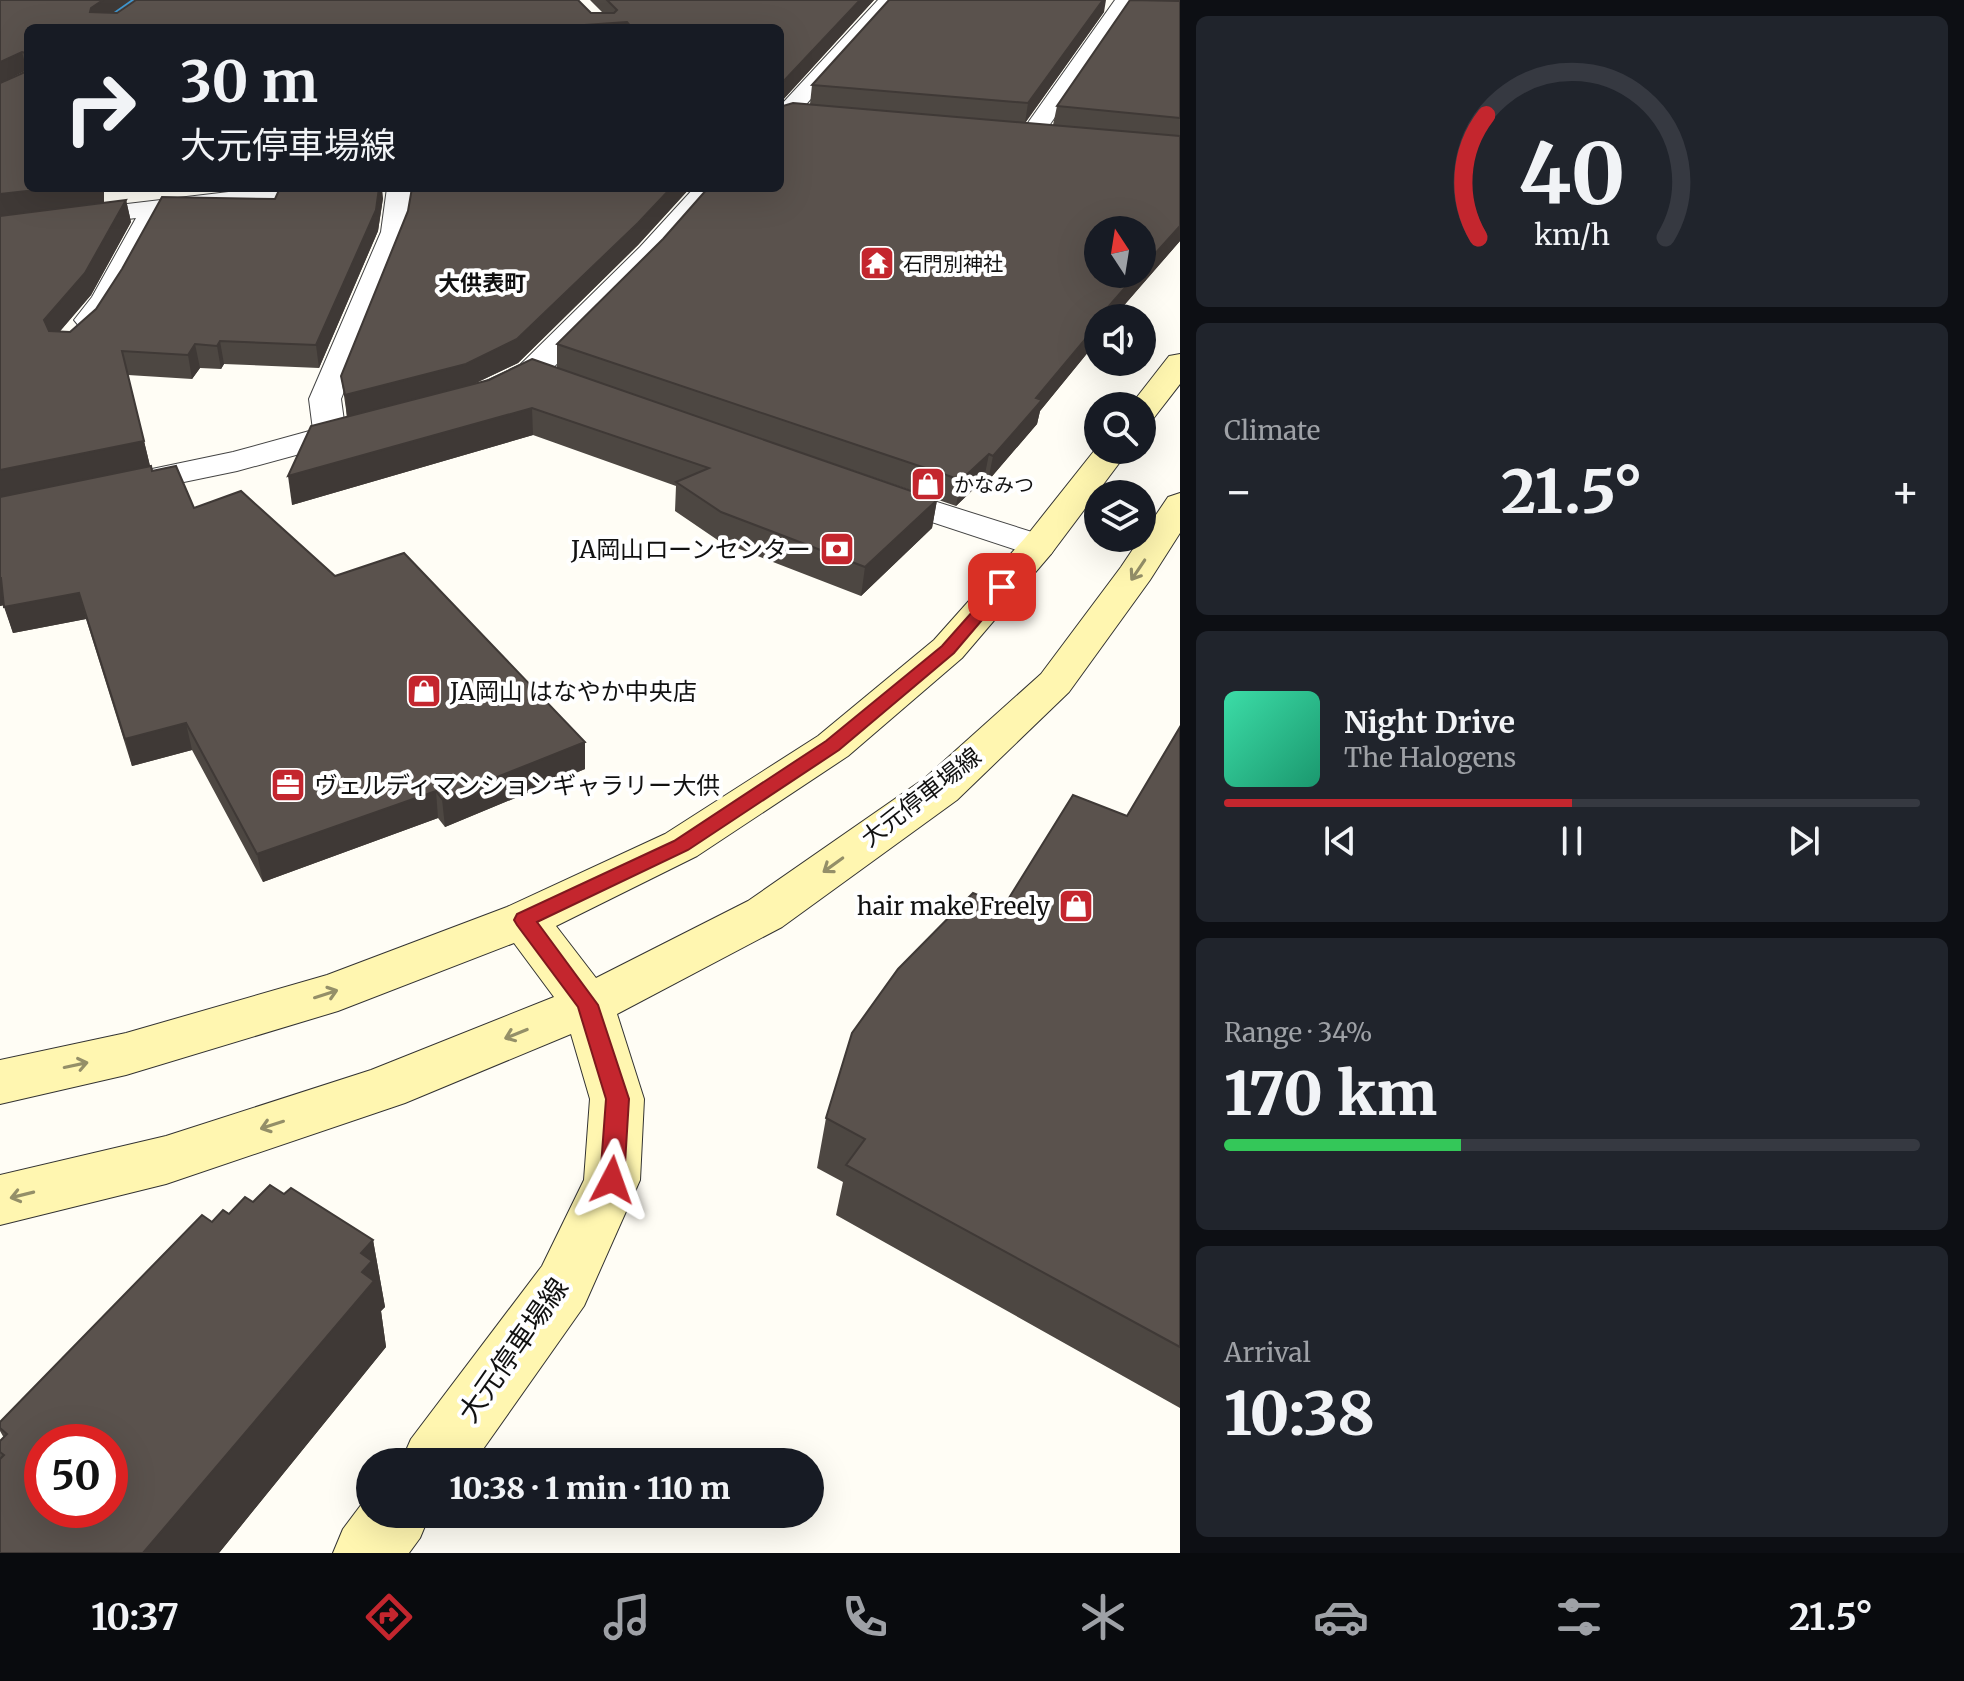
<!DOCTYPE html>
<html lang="en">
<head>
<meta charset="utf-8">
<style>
  :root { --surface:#171b24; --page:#20242c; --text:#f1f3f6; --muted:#9ea1a6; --line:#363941; --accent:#c4262e }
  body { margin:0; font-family:Merriweather,"Noto Sans JP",serif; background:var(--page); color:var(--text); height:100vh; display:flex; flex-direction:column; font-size:30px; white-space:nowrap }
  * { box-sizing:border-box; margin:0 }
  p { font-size:26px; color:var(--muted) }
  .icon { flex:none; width:44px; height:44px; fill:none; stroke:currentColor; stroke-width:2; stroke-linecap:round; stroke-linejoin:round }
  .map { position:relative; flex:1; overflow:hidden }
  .side { display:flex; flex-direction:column; gap:16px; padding:16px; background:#0d0f14; width:784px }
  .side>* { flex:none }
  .top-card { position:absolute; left:24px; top:24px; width:760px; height:168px; border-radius:12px; box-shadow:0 8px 32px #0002; background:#171b24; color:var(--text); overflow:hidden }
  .needle { width:52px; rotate:348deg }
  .buttons { position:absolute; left:1084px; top:216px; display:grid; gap:16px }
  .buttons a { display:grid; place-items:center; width:72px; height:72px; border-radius:50%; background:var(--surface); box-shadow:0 8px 32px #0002; font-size:40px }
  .speed { position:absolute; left:24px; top:1424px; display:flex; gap:16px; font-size:40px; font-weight:700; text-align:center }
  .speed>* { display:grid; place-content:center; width:104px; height:104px; border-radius:50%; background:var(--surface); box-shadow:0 8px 32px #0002; line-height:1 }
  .speed .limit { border:12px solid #d22; background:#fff; color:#111 }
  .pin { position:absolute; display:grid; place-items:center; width:68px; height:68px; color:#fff; margin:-34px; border-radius:16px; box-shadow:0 4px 12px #0006 }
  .me { position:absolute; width:88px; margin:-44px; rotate:4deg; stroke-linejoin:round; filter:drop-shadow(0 0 6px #0008) }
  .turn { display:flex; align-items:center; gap:28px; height:168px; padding:0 24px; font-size:36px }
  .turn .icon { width:104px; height:104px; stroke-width:2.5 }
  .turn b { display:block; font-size:56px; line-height:68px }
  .big { font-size:60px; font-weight:800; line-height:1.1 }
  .side .widget { flex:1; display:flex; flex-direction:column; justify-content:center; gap:12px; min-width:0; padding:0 28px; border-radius:12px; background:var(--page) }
  .side .dial { align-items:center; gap:0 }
  .dial svg { height:208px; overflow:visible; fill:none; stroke:var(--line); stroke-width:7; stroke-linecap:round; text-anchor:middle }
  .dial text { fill:var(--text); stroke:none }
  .song { display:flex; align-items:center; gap:24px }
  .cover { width:96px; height:96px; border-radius:12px; background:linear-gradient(135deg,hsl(160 70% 55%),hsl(160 70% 35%)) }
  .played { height:8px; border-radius:4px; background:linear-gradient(90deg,var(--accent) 50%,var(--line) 50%) }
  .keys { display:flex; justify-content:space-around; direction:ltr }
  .heat { display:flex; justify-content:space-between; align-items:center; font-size:44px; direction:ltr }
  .charge { height:12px; border-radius:6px; background:linear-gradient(90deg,#34c759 34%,var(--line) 0) }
  .trip { position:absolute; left:356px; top:1448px; width:468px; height:80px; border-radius:40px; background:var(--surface); box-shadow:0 8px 32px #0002; font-weight:800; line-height:80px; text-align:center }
  .menu { display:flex; height:128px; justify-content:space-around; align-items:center; background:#090b0e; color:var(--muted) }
  .menu .icon { width:56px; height:56px }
  .menu .active { color:var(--accent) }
  .menu b { font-size:36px; color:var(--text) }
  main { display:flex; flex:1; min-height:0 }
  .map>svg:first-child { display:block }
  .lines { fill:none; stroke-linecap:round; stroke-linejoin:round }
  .stream { fill:#3f96cf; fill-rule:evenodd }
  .street-casing { stroke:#444; stroke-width:2 }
  .secondary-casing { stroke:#333; stroke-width:2 }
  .street { fill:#fff; fill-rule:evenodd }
  .secondary { fill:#fff6b0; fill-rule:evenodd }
  .wall { fill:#4d4742 }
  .shaded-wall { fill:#3f3936 }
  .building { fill:#5a524d; stroke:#3f3936; stroke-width:2; fill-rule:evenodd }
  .oneway { stroke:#948f68 }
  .route { fill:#c4262e; stroke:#7f191e; stroke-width:2 }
  .labels { text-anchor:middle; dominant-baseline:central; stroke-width:8; stroke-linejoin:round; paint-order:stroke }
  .far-poi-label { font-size:20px; fill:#111; stroke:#fff; text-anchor:start }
  .far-neighbourhood-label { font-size:22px; font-weight:bold; fill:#111; stroke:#fff }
  .poi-label { font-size:24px; fill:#111; stroke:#fff; text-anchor:end }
  .street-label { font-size:24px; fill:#111; stroke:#fff }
  .near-street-label { font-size:28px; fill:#111; stroke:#fff }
</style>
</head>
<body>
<main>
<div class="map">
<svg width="1180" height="1553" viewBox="0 0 1180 1553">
  <rect width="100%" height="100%" fill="#fffdf5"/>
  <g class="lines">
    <polygon class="stream" points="126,0 135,0 94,28 85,28"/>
    <g class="street-casing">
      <g id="street">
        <polygon points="878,0 898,0 795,117 780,123 780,106"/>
        <polygon points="1115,0 1135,0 1040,139 1024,139 1020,134"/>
        <polygon points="0,66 28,69 28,81 0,78"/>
        <path d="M 262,188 L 339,188 L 335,193 L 326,196 L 164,215 C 152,237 116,318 97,327 C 91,330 85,328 79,326 L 74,320 L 92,297 L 136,218 L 0,235 L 0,219 Z"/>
        <polygon points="387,188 413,188 407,232 341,399 344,421 361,417 373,420 377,427 373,434 237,471 121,495 109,492 104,485 109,478 233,452 313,430 309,399 381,232"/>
        <polygon points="694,188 721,188 660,259 542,379 500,399 489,401 478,399 473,392 478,385 520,365 640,247"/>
        <polygon points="880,484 1051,538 1056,546 1051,554 1038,557 868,501 863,494 868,487"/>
      </g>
    </g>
    <g class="secondary-casing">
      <g id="secondary">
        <polygon points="1180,354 1180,384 1153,419 1142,422 1142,406 1130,406 1169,356"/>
        <polygon points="1098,446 1098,450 1129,450 1051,554 962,658 848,756 697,856 556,926 596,978 748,901 925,778 1041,674 1121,567 1168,497 1180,493 1180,533 1150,580 1069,692 957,800 782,927 617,1014 644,1099 640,1180 584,1306 474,1462 401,1462 411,1439 542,1266 584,1180 590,1099 571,1034 405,1103 166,1184 0,1225 0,1175 166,1136 371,1070 554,997 514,943 338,1011 126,1075 0,1104 0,1060 126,1033 327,975 507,907 665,834 818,736 934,640 1025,538"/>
        <polygon points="370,1493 370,1514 430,1514 420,1538 409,1553 333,1553 343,1529"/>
      </g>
    </g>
    <use href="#street" class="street"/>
    <use href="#secondary" class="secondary"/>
  </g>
  <g class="wall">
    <polygon points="0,0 112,13 603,13 590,0 874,0 780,103 780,28 28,28 104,203 126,200 131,222 91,295 60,331 70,332 275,199 383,198 378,231 319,368 224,364 221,369 200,368 192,379 128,375 150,466 0,497 25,71 0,83"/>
    <polygon points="1180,1 1180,241 1113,318 1098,318 1098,340 1040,411 1037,424 988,481 984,479 956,506 557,368 557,344 663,239 783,106 810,104 812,85 1104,12 1025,123 1053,125 1057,106"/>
    <polygon points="412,188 690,188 638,245 518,363 474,384 937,500 932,528 861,596 719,541 675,511 676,486 533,435 292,505 347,416 341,376 408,211"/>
    <polygon points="152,471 194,508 335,576 585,769 445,827 438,818 263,882 192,750 132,766 86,619 13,633 4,605 0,606 0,497"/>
    <polygon points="1180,727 1180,1408 836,1215 843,1182 817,1168 826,1118 1004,906 1127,816"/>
    <polygon points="284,1194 373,1240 385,1307 381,1311 386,1347 219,1553 0,1553 0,1441 4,1438 0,1431 0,1422 212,1222 253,1202"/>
  </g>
  <g class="shaded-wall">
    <polygon points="103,0 131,0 94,26 90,12 91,8"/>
    <polygon points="860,0 874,0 780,103 780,85"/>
    <polygon points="1103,0 1106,0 1104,12 1025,123 1028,103"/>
    <polygon points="627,22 627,28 541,28"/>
    <polygon points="22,52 27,70 0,83 0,62"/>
    <polygon points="54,188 104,188 104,204 0,216 0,194"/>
    <polygon points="379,188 382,188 383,198 378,231 319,368 316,345"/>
    <polygon points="671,188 690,188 638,245 518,363 467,387 347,419 345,395"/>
    <polygon points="126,200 131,222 91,295 50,343 44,320"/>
    <polygon points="1180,226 1180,241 1113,318 1103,318 1109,306 1137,274 1142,274 1142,268"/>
    <polygon points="1098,324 1098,340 1040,411 1037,424 988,481 993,456 1036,398"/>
    <polygon points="220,341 224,364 221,369 217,346"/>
    <polygon points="195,344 200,368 192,379 188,355"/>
    <polygon points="532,408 533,435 292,505 288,476"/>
    <polygon points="144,441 150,466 0,497 0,470"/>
    <polygon points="989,454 984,479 956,506 961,480"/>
    <polygon points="937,500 932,528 861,596 865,567"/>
    <polygon points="0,578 1,578 9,604 0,606"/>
    <polygon points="79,593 86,619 13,633 4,607"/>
    <polygon points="186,723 192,750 132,766 125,739"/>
    <polygon points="585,742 585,769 445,827 442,799"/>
    <polygon points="436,791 438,818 263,882 257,854"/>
    <polygon points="373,1240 385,1307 381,1311 386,1347 219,1553 143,1553 362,1272 361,1253"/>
  </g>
  <g class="building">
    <polygon points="0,0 103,0 91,8 90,12 117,13 136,0 578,0 591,13 614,13 617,10 607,0 860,0 780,85 780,28 632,28 627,22 541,28 28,28 28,188 54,188 0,194 0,83 25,72 26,53 22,52 0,62"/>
    <polygon points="889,0 1103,0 1028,103 812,85"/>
    <polygon points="1130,0 1180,1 1180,118 1057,106"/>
    <polygon points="793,103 1180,136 1180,226 1142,268 1142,230 1098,230 1098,274 1137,274 1109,306 1113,307 1103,318 1098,318 1098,324 1036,398 1042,400 993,456 989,454 961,480 557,344 663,239 708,188 780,188 780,105 783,106"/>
    <polygon points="280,188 379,188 376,210 316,345 220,341 217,346 195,344 188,355 122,351 144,441 0,470 0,216 126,200 85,273 44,320 49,331 70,332 96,309 122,269 162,197 275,199"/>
    <polygon points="412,188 671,188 638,223 517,339 466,364 345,395 341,376 408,211"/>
    <polygon points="532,359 937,500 865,567 721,512 676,482 709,468 532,408 288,476 311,426 489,380"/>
    <polygon points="151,466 152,471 176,466 194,508 241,491 335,576 404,553 585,742 442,799 436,791 257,854 186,723 125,739 79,593 4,607 1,578 0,578 0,497"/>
    <polygon points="1180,727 1180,1347 846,1165 865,1139 826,1118 852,1033 898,969 973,893 1004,906 1073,795 1127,816"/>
    <path d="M 270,1185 L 284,1194 L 291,1188 L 373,1240 L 361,1253 L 372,1261 L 362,1272 L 374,1281 L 143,1553 L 0,1553 L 0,1459 L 4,1455 L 0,1452 L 0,1441 L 7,1434 L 0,1428 L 0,1422 L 202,1215 L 212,1222 L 223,1210 L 229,1214 L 245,1197 L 253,1202 ZM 42,1442 L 110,1442 L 110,1510 L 42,1510 Z"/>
  </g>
  <defs><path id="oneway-shaft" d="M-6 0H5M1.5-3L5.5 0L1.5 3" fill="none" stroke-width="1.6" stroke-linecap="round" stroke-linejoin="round" transform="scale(2)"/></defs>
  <g class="oneway">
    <use href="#oneway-shaft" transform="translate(1138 570) rotate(124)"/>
    <use href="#oneway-shaft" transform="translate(833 865) rotate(144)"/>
    <use href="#oneway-shaft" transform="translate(326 994) rotate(-18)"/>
    <use href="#oneway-shaft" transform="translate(516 1034) rotate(158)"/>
    <use href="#oneway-shaft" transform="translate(76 1065) rotate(-12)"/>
    <use href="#oneway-shaft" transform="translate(272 1125) rotate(162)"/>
    <use href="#oneway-shaft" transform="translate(22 1195) rotate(166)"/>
  </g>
  <polygon class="route" points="1002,583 1010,587 954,653 839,750 688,850 537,922 598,1005 629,1099 624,1180 621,1187 612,1190 604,1187 600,1180 606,1099 578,1007 517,925 514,920 517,914 674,841 826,741 942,646 997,584"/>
  <defs>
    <g id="temple-square" transform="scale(1.8)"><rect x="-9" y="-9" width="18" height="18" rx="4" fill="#c4262e" stroke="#fff"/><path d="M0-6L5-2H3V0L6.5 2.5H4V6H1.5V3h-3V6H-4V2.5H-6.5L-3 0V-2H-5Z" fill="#fff"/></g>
    <g id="shop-square" transform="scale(1.8)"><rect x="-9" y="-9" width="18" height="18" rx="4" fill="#c4262e" stroke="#fff"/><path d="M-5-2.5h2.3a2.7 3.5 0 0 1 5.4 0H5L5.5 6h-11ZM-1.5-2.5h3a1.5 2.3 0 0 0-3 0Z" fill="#fff"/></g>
    <g id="bank-square" transform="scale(1.8)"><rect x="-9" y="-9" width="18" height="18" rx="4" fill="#c4262e" stroke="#fff"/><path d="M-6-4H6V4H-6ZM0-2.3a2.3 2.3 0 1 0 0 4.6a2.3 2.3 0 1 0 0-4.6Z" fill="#fff"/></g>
    <g id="office-square" transform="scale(1.8)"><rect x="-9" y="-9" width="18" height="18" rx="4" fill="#c4262e" stroke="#fff"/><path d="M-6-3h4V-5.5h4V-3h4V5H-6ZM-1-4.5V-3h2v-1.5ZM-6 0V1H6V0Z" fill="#fff"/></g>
  </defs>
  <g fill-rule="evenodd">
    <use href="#temple-square" x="877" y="263"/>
    <use href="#shop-square" x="928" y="484"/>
    <use href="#bank-square" x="837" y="549"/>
    <use href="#shop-square" x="424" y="691"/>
    <use href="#office-square" x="288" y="785"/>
    <use href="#shop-square" x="1076" y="906"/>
  </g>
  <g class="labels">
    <g class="far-poi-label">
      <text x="903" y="263">石門別神社</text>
      <text x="954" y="484">かなみつ</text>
    </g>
    <g class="far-neighbourhood-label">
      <text x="482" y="283">大供表町</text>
    </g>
    <g class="poi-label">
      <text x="811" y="549">JA岡山ローンセンター</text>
      <text x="450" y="691" text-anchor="start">JA岡山 はなやか中央店</text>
      <text x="314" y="785" text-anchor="start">ヴェルディマンションギャラリー大供</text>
      <text x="1050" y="906">hair make Freely</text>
    </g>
    <g class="street-label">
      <text transform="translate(921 797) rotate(-38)">大元停車場線</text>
    </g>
    <g class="near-street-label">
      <text transform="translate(513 1350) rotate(-55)">大元停車場線</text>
    </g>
  </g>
</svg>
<div class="buttons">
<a><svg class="needle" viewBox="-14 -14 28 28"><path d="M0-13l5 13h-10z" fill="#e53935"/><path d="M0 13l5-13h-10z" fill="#9ea1a6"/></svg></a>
<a><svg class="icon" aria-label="sound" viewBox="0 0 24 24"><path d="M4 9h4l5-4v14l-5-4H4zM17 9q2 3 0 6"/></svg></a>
<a><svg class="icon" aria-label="search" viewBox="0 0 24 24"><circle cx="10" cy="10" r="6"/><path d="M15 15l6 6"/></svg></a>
<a><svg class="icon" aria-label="layers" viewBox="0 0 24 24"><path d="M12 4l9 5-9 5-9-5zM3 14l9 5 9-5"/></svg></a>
</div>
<div class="speed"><div class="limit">50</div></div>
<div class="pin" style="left:1002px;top:587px;background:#d93025"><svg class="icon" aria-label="arrive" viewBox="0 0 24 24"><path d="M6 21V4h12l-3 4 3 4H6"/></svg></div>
<svg class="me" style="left:612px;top:1180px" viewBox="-20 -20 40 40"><path d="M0-17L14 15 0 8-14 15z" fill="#c4262e" stroke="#fff" stroke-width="4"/></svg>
<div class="trip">10:38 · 1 min · 110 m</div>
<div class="top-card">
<div class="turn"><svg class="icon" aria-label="right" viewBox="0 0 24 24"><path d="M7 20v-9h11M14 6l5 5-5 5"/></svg><div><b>30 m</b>大元停車場線</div></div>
</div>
</div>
<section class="side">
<div class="widget dial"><svg viewBox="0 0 100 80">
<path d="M14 69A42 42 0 1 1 86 69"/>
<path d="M14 69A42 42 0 0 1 17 22" stroke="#c4262e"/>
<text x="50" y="56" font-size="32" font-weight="700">40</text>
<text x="50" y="72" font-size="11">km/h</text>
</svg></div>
<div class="widget"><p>Climate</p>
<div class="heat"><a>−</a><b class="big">21.5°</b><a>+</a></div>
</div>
<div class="widget">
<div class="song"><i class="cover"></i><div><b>Night Drive</b><p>The Halogens</p></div></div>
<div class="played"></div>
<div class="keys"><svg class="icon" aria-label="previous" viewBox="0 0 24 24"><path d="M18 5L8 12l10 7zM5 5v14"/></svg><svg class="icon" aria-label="pause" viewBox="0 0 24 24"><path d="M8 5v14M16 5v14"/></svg><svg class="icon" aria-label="next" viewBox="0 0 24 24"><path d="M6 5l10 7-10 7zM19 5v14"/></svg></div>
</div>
<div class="widget"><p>Range · 34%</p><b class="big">170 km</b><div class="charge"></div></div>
<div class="widget"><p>Arrival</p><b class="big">10:38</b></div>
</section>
</main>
<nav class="menu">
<b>10:37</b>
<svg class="icon active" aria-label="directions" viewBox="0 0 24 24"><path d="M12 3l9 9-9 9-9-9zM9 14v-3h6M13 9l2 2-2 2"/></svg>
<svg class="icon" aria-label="music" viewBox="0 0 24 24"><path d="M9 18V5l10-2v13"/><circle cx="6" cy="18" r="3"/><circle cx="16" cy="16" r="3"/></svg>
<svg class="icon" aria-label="phone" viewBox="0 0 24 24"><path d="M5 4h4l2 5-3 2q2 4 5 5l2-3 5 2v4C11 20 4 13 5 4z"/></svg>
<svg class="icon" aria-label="climate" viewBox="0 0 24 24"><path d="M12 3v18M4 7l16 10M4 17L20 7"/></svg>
<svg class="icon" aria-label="car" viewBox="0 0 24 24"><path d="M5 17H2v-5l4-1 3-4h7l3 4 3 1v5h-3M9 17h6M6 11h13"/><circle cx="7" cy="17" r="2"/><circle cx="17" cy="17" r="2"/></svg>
<svg class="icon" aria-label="filters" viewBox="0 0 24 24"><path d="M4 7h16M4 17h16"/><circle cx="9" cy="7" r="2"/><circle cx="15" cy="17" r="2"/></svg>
<b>21.5°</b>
</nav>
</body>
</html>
